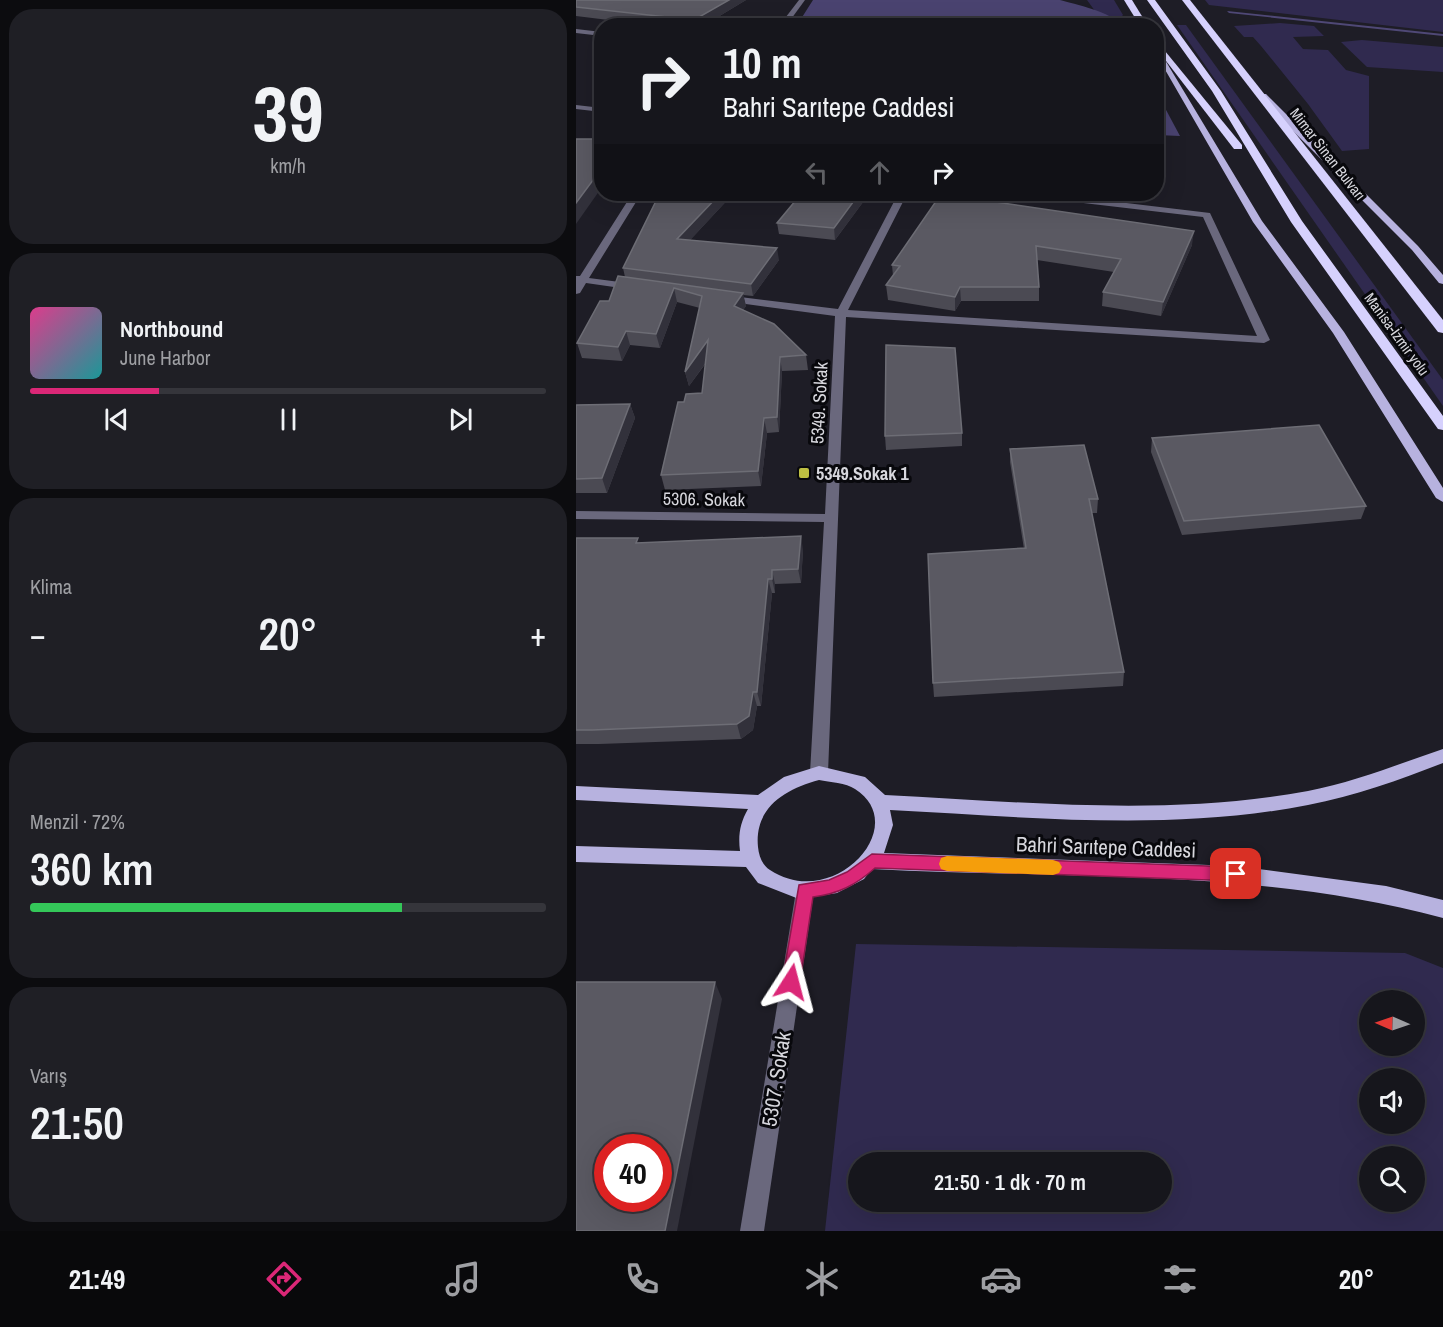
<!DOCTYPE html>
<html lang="tr">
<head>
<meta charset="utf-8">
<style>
  :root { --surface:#16161c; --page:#1f1f25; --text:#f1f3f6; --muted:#9e9fa3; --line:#35353b; --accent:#db2777 }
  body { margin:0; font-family:"Archivo Narrow",sans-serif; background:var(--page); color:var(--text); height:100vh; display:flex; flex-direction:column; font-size:22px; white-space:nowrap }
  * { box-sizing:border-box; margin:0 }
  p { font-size:20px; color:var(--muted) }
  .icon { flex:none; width:33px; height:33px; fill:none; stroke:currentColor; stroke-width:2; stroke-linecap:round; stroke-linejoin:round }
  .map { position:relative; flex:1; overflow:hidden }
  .drawer { display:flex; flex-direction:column; gap:9px; padding:9px; background:#0c0c0f; width:576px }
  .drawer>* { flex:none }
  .hud { position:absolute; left:18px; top:18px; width:570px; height:183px; border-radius:24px; box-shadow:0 6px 24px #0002,0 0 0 2px var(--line); background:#16161c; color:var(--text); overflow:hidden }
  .needle { width:39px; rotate:272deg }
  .buttons { position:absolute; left:783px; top:990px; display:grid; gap:12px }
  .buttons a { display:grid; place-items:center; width:66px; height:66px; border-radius:50%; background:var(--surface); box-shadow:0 6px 24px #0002,0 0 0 2px var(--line); font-size:30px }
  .speed { position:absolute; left:18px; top:1134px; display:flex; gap:12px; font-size:30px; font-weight:700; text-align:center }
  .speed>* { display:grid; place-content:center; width:78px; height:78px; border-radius:50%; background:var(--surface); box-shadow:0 6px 24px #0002,0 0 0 2px var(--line); line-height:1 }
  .speed .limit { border:9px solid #d22; background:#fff; color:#111 }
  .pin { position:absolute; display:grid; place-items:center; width:51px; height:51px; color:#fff; margin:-26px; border-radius:12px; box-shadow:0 3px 9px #0006 }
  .me { position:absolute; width:66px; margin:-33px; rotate:9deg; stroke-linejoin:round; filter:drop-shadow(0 0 4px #0008) }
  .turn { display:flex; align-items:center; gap:21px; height:126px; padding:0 30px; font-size:27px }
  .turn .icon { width:78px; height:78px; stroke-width:2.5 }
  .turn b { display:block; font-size:42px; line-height:51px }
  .lanes { display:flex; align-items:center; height:57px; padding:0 30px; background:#0003; justify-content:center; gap:30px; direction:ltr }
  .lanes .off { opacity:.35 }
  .big { font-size:45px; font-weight:600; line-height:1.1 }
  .drawer .card { flex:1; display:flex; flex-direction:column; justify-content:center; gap:9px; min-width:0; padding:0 21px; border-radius:24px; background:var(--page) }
  .drawer .dial { align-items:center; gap:0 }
  .dial b { font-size:78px; line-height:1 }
  .song { display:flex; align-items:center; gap:18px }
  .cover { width:72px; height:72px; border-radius:9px; background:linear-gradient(135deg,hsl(330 70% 55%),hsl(180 70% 35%)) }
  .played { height:6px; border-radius:3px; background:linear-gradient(90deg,var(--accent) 25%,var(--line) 25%) }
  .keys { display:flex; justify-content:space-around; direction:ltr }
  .heat { display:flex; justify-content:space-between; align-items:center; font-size:33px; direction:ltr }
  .charge { height:9px; border-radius:4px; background:linear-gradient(90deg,#34c759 72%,var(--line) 0) }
  .trip { position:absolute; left:272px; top:1152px; width:324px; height:60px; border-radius:30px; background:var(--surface); box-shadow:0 6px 24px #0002,0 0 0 2px var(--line); font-weight:600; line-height:60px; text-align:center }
  .dock { display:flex; height:96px; justify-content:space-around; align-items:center; background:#09090b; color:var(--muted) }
  .dock .icon { width:42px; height:42px }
  .dock .active { color:var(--accent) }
  .dock b { font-size:27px; color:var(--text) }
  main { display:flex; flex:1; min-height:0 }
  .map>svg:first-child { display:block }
  .green { fill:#302a4f; fill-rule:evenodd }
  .forest { fill:#4a4370 }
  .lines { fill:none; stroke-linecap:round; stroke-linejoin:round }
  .stream { fill:#4f4876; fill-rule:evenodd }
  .minor { fill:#6a687d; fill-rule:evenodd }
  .major { fill:#b7b2df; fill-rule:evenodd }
  .highway { fill:#d6d1fd; fill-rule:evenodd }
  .wall { fill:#4b4a53 }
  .shaded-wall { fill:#32313b }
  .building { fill:#5a5962; stroke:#6d6d75; stroke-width:1.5; fill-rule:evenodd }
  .route { fill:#db2777; stroke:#8e194d; stroke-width:1.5 }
  .slow { fill:#f59e0b }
  .poi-dot { fill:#bebf42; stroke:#08080c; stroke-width:2 }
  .labels { text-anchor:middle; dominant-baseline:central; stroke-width:6; stroke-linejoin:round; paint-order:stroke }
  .far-street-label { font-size:15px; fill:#d7d7dd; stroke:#08080c }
  .street-label { font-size:18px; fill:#d7d7dd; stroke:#08080c }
  .poi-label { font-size:18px; font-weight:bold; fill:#d7d7dd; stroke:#08080c; text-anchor:start }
  .near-street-label { font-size:21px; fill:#d7d7dd; stroke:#08080c }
</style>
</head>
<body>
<main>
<section class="drawer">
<div class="card dial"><b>39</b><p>km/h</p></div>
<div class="card">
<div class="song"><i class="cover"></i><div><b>Northbound</b><p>June Harbor</p></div></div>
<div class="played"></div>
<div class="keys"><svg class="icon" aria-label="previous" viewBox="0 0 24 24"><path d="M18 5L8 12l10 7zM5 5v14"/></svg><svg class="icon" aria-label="pause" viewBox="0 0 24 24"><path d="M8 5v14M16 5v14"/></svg><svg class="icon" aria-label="next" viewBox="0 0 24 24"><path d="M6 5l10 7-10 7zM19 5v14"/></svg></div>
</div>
<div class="card"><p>Klima</p>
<div class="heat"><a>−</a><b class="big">20°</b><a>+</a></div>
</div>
<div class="card"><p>Menzil · 72%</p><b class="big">360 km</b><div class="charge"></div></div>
<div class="card"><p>Varış</p><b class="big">21:50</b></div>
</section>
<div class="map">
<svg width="867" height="1231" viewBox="0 0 867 1231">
  <rect width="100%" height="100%" fill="#1e1d26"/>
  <g class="green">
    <polygon points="511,0 538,0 547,15 541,21 519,11"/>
    <polygon points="629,0 867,0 867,32 633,5"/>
    <polygon points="704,23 738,26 748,36 717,37 727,49 752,50 770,70 793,76 793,149 766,151 732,104 685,46 677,37 668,37 658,26"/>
    <polygon points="601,25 610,25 867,380 867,406"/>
    <polygon points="786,40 867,47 867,72 791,67 765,42"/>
    <path d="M 280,944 L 829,953 L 867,968 L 867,1231 L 249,1231 ZM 838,1000 L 838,1046 L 794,1046 L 794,1000 ZM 838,1078 L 838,1124 L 794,1124 L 794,1078 ZM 838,1156 L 838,1202 L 794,1202 L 794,1156 ZM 585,1162 L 585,1202 L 282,1202 L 282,1162 Z"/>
  </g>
  <g class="forest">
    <path d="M 237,0 L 484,0 C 498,4 537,12 544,25 L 320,26 L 223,22 Z"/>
    <polygon points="581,93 604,136 581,135"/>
  </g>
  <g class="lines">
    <polygon class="stream" points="651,11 867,34 867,36 653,13"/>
    <g class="minor">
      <polygon points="223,0 229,0 210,26 203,26"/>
      <polygon points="0,29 26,32 26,36 0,33"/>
      <polygon points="0,105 26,108 26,112 0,109"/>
      <polygon points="56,194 65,194 13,278 59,284 64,287 59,290 10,283 4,293 0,294 0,276 4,276"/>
      <polygon points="322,194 331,194 272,310 681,336 627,217 456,197 451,194 475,194 634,213 694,340 688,343 270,317 252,773 249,778 243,780 237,778 234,773 248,522 0,519 0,511 249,514 259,316 148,301 143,298 148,295 262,309"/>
      <polygon points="229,883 236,885 238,891 188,1231 164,1231 220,891 222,885"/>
    </g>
    <g class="major">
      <polygon points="580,45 686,221 768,332 867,488 867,502 860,498 757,333 677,222 580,54"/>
      <polygon points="684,94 690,94 842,246 867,275 867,284 863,283 836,250 684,98"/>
      <path d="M 867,749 L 867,763 C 823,780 779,796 732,805 C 594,832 453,817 314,810 L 317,825 L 308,853 L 660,866 L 810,886 L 867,900 L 867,918 C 681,868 486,879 296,869 L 288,879 L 261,893 L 223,899 L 182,883 L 170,867 L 0,862 L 0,846 L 164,851 C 162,835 164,823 172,809 L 0,800 L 0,786 L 182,795 L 208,777 L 243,766 L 289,777 L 309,795 C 450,802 592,817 732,791 C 779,782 822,764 867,749 ZM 243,780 C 254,782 270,783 279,789 C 337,826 257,912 194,870 C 186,865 183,856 182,847 C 178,808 209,789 243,780 Z"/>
    </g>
    <g class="highway">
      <polygon points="548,0 556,0 572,26 564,26"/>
      <polygon points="571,0 579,0 645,91 726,221 867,416 867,430 862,429 715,222 636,91"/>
      <polygon points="606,0 614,0 867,320 867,333 862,332"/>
      <polygon points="580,40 666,145 666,149 658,149 580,48"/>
    </g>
  </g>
  <g class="wall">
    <polygon points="0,0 170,0 127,26 81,26 0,16"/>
    <polygon points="88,194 157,194 114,240 203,260 177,296 167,295 170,306 167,310 230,355 232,370 206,371 203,432 191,433 185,486 89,490 85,475 108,402 126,393 130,363 113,386 109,372 124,308 101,302 84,348 54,345 46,361 6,358 1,343 33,301 49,277 47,268"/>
    <polygon points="225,194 293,194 259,240 203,234 201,223"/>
    <polygon points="365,194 616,245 585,316 526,306 527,292 538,272 461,260 463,287 463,301 385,301 379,311 312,300 310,285 317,276 316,265"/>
    <polygon points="54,404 59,418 31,493 0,493 0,405"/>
    <polygon points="386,433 386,446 310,450 309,436"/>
    <polygon points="576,438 790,506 785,519 606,535 575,452"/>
    <polygon points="434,449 522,499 521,513 516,513 548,672 547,686 358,697 357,683 448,549 434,462"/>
    <polygon points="0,538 64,543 227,550 225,583 199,584 199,593 196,593 185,706 181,706 177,730 165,739 23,744 0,744"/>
  </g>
  <g class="shaded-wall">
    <polygon points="153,0 170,0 127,26 119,26 118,20"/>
    <polygon points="26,168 26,187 0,224 0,203"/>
    <polygon points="144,194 157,194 104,251 101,239"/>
    <polygon points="283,194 293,194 259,240 258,228"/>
    <polygon points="618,231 616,245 585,316 587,302"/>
    <polygon points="201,248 203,260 177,296 175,284"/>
    <polygon points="384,287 385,301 379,311 379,297"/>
    <polygon points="98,288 101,302 84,348 80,334"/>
    <polygon points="167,293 170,306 160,320 158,306"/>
    <polygon points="50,331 54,345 46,361 42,347"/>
    <polygon points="132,340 136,354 113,386 109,372"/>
    <polygon points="204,357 206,371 203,432 201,417"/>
    <polygon points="54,404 59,418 31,493 26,478"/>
    <polygon points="188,418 191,433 185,486 182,471"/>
    <polygon points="225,536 227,550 225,583 222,569"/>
    <polygon points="196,570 199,584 199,593 196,579"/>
    <polygon points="192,579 196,593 185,706 181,692"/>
    <polygon points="177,692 181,706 177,730 165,739 161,724"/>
    <polygon points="139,982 146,999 101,1231 89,1231"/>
  </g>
  <g class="building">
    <polygon points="0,0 153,0 118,20 0,7"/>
    <polygon points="0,139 26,139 26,168 0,203"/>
    <polygon points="88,194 144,194 101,239 201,248 175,284 47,268 80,201"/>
    <polygon points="225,194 283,194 258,228 201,223"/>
    <polygon points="365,194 618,231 587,302 527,292 545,259 460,246 463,287 384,287 379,297 310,285 324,266 316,265"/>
    <polygon points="42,276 167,293 158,306 198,324 230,355 204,357 201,417 188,418 182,471 85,475 102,402 108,402 110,394 126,393 132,340 109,372 126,296 98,288 80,334 50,331 42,347 1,343 24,301 33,301"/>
    <polygon points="310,345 379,348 386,433 309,436"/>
    <polygon points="54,404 26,478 0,479 0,405"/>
    <polygon points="743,425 790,506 608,521 576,438"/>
    <polygon points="508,445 522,499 513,499 548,672 357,683 352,554 450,548 434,449"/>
    <polygon points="225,536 222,569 196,570 196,579 192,579 181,692 177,692 173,716 161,724 16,730 0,730 0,538 62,538 60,543"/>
    <path d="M 0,982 L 139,982 L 89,1231 L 0,1231 ZM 32,1148 L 82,1148 L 82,1198 L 32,1198 Z"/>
  </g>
  <path class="route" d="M 296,854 L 660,867 L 666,869 L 668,874 L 666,879 L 660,881 L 299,868 C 280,885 262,894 237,897 L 224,982 L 221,988 L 215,990 L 208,988 L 206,982 L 223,885 L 253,880 L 271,872 Z"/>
  <polygon class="slow" points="371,856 477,860 483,862 486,867 483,873 477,875 371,871 365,869 363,864 365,858"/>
  <rect class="poi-dot" x="222" y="467" width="12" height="12" rx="3"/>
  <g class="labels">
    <g class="far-street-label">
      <text transform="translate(752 154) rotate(52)">Mimar Sinan Bulvarı</text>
      <text transform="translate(821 334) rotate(54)">Manisa-İzmir yolu</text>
    </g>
    <g class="street-label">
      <text transform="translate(243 403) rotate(-87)">5349. Sokak</text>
      <text transform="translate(128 499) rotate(1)">5306. Sokak</text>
    </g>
    <g class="poi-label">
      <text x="240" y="473">5349.Sokak 1</text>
    </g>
    <g class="near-street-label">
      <text transform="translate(530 847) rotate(2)">Bahri Sarıtepe Caddesi</text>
      <text transform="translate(200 1079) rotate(-81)">5307. Sokak</text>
    </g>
  </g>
</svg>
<div class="buttons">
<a><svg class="needle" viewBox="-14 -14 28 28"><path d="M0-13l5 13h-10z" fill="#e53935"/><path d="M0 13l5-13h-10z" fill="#9e9fa3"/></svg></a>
<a><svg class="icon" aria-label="sound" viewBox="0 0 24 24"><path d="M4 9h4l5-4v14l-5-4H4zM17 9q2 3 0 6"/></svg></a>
<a><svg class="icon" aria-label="search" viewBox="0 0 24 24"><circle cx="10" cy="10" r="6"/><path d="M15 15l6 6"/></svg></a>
</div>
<div class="speed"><div class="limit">40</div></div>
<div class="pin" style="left:660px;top:874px;background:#d93025"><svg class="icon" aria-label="arrive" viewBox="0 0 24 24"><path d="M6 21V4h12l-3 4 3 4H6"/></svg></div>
<svg class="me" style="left:215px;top:982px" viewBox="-20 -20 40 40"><path d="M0-17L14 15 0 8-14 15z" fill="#db2777" stroke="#fff" stroke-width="4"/></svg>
<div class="trip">21:50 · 1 dk · 70 m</div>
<div class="hud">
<div class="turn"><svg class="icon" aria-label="right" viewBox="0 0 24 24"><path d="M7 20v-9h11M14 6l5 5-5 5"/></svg><div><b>10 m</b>Bahri Sarıtepe Caddesi</div></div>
<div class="lanes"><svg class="icon off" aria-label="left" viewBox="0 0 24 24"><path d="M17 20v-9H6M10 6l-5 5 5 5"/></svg><svg class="icon off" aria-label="ahead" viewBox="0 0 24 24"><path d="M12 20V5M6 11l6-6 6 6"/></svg><svg class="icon" aria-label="right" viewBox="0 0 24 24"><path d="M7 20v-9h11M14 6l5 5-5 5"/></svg></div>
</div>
</div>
</main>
<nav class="dock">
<b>21:49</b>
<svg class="icon active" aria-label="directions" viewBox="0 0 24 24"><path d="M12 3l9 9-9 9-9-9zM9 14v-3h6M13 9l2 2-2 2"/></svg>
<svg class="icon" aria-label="music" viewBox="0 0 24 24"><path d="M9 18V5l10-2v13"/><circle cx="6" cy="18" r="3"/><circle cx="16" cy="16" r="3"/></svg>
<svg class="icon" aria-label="phone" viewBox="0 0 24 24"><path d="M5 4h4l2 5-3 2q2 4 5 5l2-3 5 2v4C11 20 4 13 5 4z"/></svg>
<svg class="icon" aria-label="climate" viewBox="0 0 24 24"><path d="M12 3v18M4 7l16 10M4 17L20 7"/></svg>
<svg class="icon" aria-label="car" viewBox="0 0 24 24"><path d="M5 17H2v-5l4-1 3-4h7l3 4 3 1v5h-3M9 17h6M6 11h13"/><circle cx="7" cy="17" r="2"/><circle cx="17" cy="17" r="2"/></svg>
<svg class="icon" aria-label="filters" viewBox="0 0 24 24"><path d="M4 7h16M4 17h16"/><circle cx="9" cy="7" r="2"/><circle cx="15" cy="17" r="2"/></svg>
<b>20°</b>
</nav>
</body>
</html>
